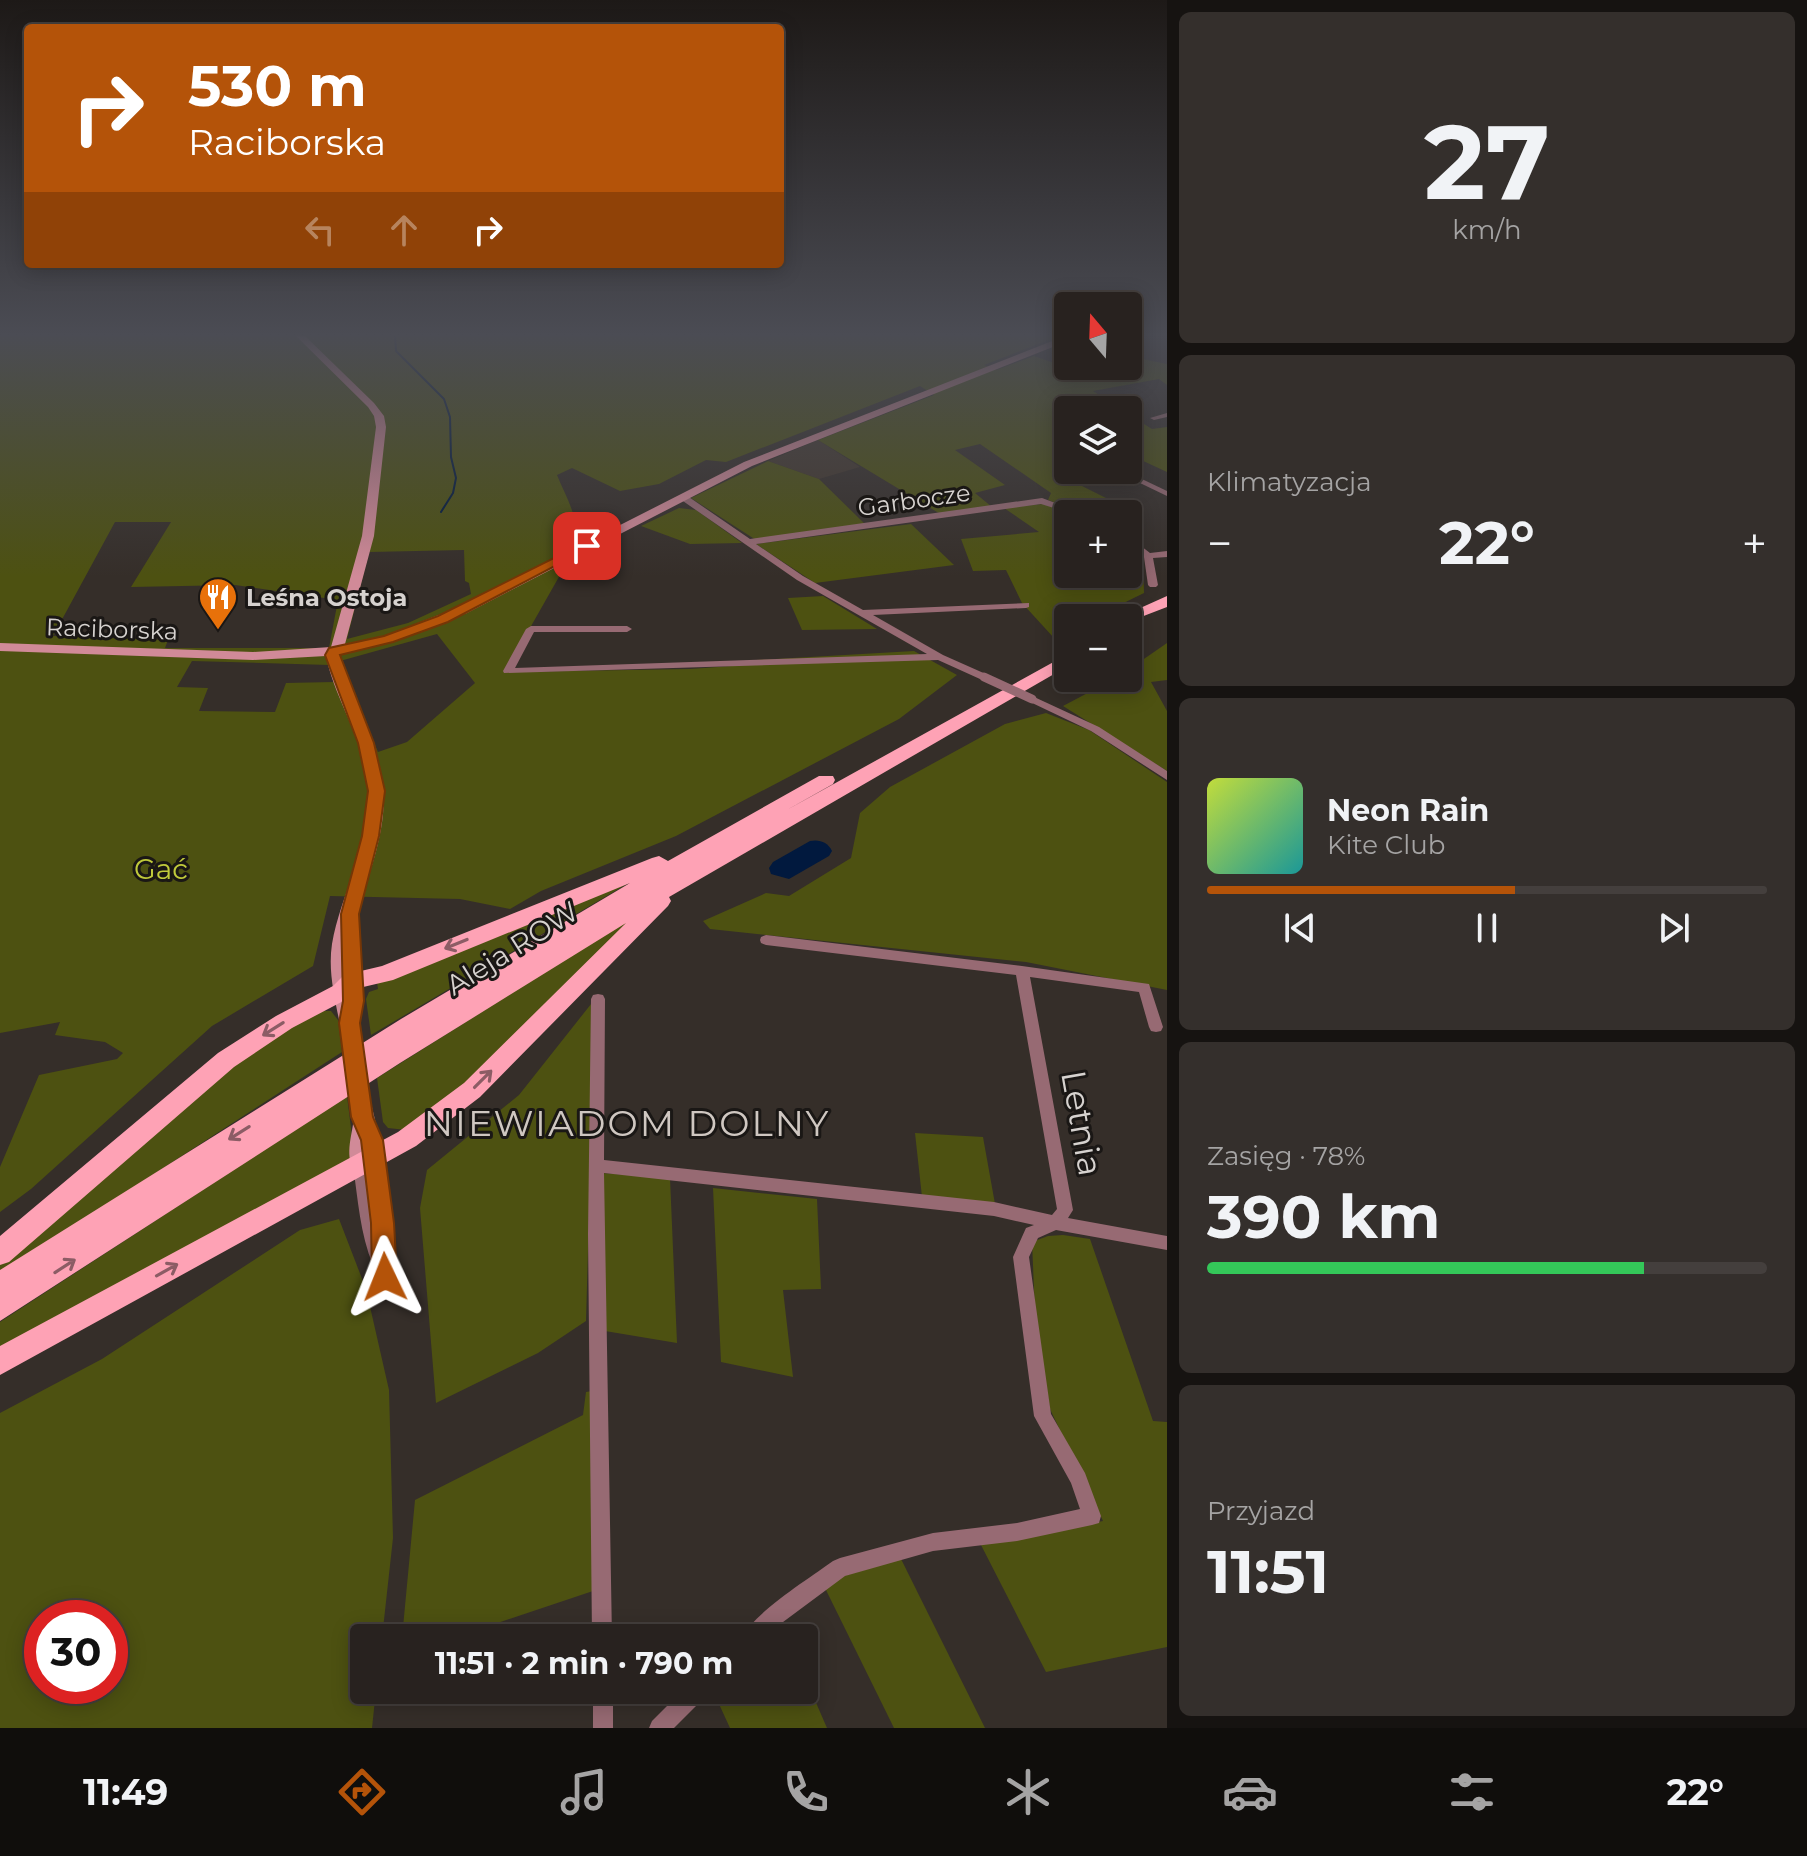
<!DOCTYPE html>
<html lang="pl">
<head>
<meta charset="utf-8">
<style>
  :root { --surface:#28221f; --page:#342f2c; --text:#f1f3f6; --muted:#a5a4a4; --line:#443f3d; --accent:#b45309 }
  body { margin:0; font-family:Montserrat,sans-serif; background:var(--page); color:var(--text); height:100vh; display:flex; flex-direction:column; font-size:30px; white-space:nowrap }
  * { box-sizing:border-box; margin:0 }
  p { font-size:26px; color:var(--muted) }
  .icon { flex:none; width:44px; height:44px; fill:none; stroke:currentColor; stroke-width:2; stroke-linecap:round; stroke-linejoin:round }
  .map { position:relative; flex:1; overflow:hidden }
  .sheet { display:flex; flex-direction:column; gap:12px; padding:12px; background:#161311; width:640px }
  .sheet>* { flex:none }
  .guide { position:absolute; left:24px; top:24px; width:760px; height:244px; border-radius:8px; box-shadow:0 4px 20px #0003,0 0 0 2px var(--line); background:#b45309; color:#fff; overflow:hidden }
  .needle { width:52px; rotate:341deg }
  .fabs { position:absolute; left:1054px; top:292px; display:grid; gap:16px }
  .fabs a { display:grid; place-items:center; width:88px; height:88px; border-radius:8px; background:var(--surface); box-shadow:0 4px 20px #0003,0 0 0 2px var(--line); font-size:40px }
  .speed { position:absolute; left:24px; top:1600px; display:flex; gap:16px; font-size:40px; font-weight:700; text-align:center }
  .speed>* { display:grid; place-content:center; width:104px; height:104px; border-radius:50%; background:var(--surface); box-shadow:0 4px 20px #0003,0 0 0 2px var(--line); line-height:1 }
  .speed .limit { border:12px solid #d22; background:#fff; color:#111 }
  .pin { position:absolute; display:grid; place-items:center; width:68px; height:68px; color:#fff; margin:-34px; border-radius:16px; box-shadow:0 4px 12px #0006 }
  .me { position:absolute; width:88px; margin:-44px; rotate:358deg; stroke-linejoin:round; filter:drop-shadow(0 0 6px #0008) }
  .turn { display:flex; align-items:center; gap:28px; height:168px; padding:0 32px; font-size:36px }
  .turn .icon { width:104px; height:104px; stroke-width:2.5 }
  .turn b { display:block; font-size:56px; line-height:68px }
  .lanes { display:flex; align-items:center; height:76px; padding:0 32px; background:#0003; justify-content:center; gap:40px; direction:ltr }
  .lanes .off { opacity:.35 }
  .big { font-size:60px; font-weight:700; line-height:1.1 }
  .sheet .card { flex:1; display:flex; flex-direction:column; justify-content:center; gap:12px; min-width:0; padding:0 28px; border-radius:12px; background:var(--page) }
  .sheet .dial { align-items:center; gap:0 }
  .dial b { font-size:104px; line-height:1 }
  .song { display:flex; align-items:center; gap:24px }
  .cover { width:96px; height:96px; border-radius:12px; background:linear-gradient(135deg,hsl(70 70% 55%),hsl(180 70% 35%)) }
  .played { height:8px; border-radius:4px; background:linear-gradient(90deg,var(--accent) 55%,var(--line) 55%) }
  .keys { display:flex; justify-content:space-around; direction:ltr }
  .heat { display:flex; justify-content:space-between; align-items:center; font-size:44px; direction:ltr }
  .charge { height:12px; border-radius:6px; background:linear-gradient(90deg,#34c759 78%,var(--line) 0) }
  .trip { position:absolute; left:350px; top:1624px; width:468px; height:80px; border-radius:8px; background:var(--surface); box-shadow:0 4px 20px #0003,0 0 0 2px var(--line); font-weight:700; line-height:80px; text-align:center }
  .dock { display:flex; height:128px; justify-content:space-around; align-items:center; background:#100e0c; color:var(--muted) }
  .dock .icon { width:56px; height:56px }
  .dock .current { color:var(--accent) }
  .dock b { font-size:36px; color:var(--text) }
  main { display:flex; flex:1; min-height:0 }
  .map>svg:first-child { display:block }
  .built { fill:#42372d }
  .green { fill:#4d5111; fill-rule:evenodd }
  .water { fill:#01193e }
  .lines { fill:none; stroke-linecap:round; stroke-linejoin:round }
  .stream { stroke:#01193e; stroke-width:2 }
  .street { fill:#976a73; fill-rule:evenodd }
  .secondary { fill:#d18a98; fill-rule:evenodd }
  .primary { fill:#fea2b5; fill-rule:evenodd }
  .street-bridge { stroke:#976a73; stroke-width:9 }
  .secondary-bridge { stroke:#d18a98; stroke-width:20 }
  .oneway { stroke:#8c5c65 }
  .route { fill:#b45309; stroke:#753606; stroke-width:2 }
  .labels { text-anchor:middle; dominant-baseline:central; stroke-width:6; stroke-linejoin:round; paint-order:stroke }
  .far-street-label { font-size:24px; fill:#d6d2cf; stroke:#1a1715 }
  .far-poi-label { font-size:24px; font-weight:bold; fill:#d6d2cf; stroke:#1a1715; text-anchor:start }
  .park-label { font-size:28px; fill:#c0ca3b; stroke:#1a1715 }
  .street-label { font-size:28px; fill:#d6d2cf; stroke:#1a1715 }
  .near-street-label { font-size:34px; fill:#d6d2cf; stroke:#1a1715 }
  .near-neighbourhood-label { font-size:36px; letter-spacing:2px; fill:#cfc7c1; stroke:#1a1715 }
</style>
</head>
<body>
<main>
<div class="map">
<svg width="1167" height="1728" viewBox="0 0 1167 1728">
  <rect width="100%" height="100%" fill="#352e29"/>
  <polygon class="built" points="818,440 860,467 819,479 768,461"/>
  <g class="green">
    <path d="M 0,335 L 1054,335 L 1056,337 L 984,365 L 996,370 L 1034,356 L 1077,371 L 1089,366 L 1128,366 L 1128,356 L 1167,364 L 1167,385 L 1159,379 L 1093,391 L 1122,410 L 1068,410 L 1068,446 L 1059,450 L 1068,455 L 1068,470 L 1105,470 L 1074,482 L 1138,514 L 1128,518 L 1128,514 L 1116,514 L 1106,508 L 1084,514 L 1048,500 L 1051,493 L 980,444 L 955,450 L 1005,485 L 975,493 L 992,507 L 942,515 L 818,440 L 934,395 L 920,386 L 726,462 L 706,460 L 659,484 L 620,491 L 572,468 L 557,475 C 565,495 583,524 574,547 L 540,565 L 564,568 L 505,672 L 690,669 L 746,665 L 756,660 L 914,651 L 957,675 L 899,719 L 676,836 L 541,891 L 510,909 L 460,899 L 330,896 L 313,966 L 212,1026 L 31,1189 L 0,1212 L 0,1167 L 39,1075 L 117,1059 L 123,1053 L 105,1042 L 55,1035 L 60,1022 L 0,1033 ZM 115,522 L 171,522 L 131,587 L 235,585 L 338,600 L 329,648 L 165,648 L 168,640 L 53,636 ZM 464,550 L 465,581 L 469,583 L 471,594 L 408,623 L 347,639 L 369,552 ZM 437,634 L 475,683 L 407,742 L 378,752 L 340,661 ZM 192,661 L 329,665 L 334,682 L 286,683 L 275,712 L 199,711 L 208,688 L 177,687 Z"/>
    <polygon points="1128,414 1152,429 1167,427 1167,472 1128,454"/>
    <polygon points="768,461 819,479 867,526 756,540 691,498"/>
    <polygon points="1043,504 1074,514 1068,514 1068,574 1128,574 1128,545 1143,557 1144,593 1093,618 1068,618 1068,631 1054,638 1022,603 1006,570 973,571 961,539 1039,532 1004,508"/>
    <polygon points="679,508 696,510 742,543 690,544 641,526"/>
    <polygon points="911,524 954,565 815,583 756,544"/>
    <polygon points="823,596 877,629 802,630 788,598"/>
    <polygon points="1167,643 1167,680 1151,682 1167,711 1167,771 1063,706 1116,678 1128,678 1128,670"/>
    <polygon points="1046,713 1089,730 1167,782 1167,990 1026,962 710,929 703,921 766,893 789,896 851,858 860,813 890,787 1005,724"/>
    <polygon points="649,871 371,1035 366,999 369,992 378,989 377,982"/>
    <polygon points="650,906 467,1085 406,1130 388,1128 383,1122 377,1078"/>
    <polygon points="595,999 586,1321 538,1353 436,1403 420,1208 427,1170 519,1095"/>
    <polygon points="319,1011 331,1011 338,1020 342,1052 0,1274 0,1261 238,1058"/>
    <polygon points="347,1096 355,1160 0,1353 0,1322"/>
    <polygon points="915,1133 983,1137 995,1204 922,1197"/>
    <polygon points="601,1173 670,1178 677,1343 605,1331"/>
    <polygon points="713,1188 817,1199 821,1289 783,1290 793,1377 721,1362"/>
    <path d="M 339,1219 L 366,1289 L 389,1390 L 393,1538 L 382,1638 L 364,1638 L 364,1690 L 376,1690 L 372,1728 L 0,1728 L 0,1413 L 102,1359 L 300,1230 ZM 42,1618 L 110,1618 L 110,1686 L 42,1686 Z"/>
    <polygon points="1063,1235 1090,1239 1153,1421 1167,1422 1167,1647 1046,1672 981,1545 1103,1521 1050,1409 1035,1313 1032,1242 1048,1236"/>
    <polygon points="592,1391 593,1591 453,1638 402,1638 415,1500 583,1415 586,1392"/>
    <polygon points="901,1559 985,1728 894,1728 825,1588 840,1577"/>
    <polygon points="804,1675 827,1728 730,1728 713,1691 804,1690"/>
  </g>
  <path class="water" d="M 810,841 C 819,839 828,842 832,851 L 829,856 L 789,879 L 771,874 L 769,868 L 773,862 Z"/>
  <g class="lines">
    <polyline class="stream" points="395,335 396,351 444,399 450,417 451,457 456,478 453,493 441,512"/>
    <g class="street">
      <polygon points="1167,413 1167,417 1154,420 1150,418"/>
      <polygon points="1113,470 1123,470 1167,491 1167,496"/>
      <polygon points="680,495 686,495 750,539 1042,498 1085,514 1073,514 1041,504 756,544 803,576 863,610 1029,603 1029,607 1026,608 873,615 943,655 988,675 988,679 980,679 938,660 504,673 503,671 526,629 531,626 627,626 632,629 627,632 534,632 515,668 927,654 797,580 680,499"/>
      <polygon points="1128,536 1150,553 1167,551 1167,557 1153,558 1158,585 1156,587 1150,587 1148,585 1144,557 1128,543"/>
      <polygon points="1032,696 1099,727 1167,771 1167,780 1091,731 1028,701 1027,699"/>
      <path d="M 766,935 L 1022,966 L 1149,984 L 1163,1027 L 1161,1031 L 1156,1032 L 1151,1031 L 1149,1027 L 1139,992 L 1030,977 L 1073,1210 L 1068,1218 L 1167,1236 L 1167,1250 L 1056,1230 L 1038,1238 L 1029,1257 L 1051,1414 L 1085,1473 L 1101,1516 L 1099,1523 L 1092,1525 L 1017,1541 L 933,1551 L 845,1576 L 779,1625 L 766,1638 L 742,1638 C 753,1613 810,1578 833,1561 L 840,1558 L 933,1533 L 1017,1523 L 1080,1509 L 1071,1483 L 1034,1416 L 1013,1257 L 1026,1228 L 1034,1225 L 994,1216 L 604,1173 L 612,1638 L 592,1638 L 588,1234 L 591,999 L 593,995 L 598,994 L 603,995 L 605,999 L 604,1160 L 994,1202 L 1052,1215 L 1057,1209 L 1016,975 L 766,945 L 761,943 L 760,940 L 761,937 Z"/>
      <path d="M 374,1151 L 379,1152 L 381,1157 L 390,1223 L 393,1277 L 391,1282 L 385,1285 L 379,1282 L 376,1266 L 373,1265 C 360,1234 358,1199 353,1166 L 356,1161 L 361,1159 L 367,1163 L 367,1157 L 369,1152 Z"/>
      <rect x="593" y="1690" width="20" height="38"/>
      <polygon points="683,1690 708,1690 705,1697 674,1728 649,1728 652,1721"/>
    </g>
    <g class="secondary">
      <path d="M 295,335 L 304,335 L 374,403 L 384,416 L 386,427 L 374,536 L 345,644 L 385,636 L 459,607 L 744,462 L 1065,336 L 1068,335 L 1068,341 L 752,466 L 467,613 L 393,642 L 340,653 C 336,681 372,737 380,768 C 393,820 369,871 355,919 L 359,924 L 362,1001 L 358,1022 L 361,1041 L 358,1046 L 352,1048 L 346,1046 L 343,1041 C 338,1009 327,977 332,944 C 341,892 372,844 369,789 C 366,742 335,701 326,656 L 253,660 L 0,651 L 0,643 L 253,652 L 331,647 L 362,536 L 376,427 L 374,416 L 368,407 Z"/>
      <path d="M 359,1087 L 366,1089 L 369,1095 L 384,1157 L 381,1163 L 371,1164 L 368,1172 L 361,1175 L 354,1172 C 344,1152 353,1135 354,1115 C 355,1104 348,1099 352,1089 Z"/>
    </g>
    <g class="primary">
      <polygon points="1167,596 1167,607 1128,622 1128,618 1118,618"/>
      <polygon points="1068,654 1068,666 669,897 671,901 668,906 480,1097 416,1146 0,1375 0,1346 398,1132 464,1083 626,923 400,1063 0,1321 0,1270 401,1019 630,883 393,980 359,988 349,998 292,1028 234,1067 9,1262 0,1265 0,1236 218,1053 276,1016 333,986 344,975 382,966 652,858 659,856 668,861 819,776 833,776 835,780 833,784 785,811"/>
    </g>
    <polyline class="street-bridge" points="984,677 1032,699"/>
    <polyline class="secondary-bridge" points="352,1041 359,1095"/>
  </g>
  <defs><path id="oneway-shaft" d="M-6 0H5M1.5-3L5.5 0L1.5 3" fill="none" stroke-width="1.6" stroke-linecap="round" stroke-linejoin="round" transform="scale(2)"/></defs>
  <g class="oneway">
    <use href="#oneway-shaft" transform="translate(456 944) rotate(158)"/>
    <use href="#oneway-shaft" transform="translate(273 1029) rotate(148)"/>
    <use href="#oneway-shaft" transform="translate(483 1079) rotate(-45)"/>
    <use href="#oneway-shaft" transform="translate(239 1133) rotate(148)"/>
    <use href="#oneway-shaft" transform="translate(65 1266) rotate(-33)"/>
    <use href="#oneway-shaft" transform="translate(167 1270) rotate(-29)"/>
  </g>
  <linearGradient id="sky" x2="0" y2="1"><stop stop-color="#1d1917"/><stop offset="0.58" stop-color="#4b4c54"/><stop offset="1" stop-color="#4b4c54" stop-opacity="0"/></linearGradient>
  <rect width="1167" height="577" fill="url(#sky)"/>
  <polygon class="route" points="582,544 593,546 448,622 393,642 340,655 374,743 385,791 379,836 359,914 364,1001 360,1023 373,1117 383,1140 394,1223 397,1277 393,1285 385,1288 376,1285 372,1277 371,1223 361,1140 351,1117 339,1023 343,1001 341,914 362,836 368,791 358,743 325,655 329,648 384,636 438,616"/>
  <defs>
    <g id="restaurant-pin" transform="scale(2)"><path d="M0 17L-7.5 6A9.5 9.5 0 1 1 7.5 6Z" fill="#e8710a" stroke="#1a1715"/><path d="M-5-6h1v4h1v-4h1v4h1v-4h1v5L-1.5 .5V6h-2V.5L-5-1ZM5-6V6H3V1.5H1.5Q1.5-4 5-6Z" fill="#fff"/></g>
  </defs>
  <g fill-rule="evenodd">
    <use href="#restaurant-pin" x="218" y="597"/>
  </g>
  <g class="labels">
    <g class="far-street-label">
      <text transform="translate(914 500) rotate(-8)">Garbocze</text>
      <text transform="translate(112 629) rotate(2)">Raciborska</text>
    </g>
    <g class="far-poi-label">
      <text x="246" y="597">Leśna Ostoja</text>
    </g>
    <g class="park-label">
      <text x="161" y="869">Gać</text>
    </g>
    <g class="street-label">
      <text transform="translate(512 948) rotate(-32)">Aleja ROW</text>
    </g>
    <g class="near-street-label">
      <text transform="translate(1082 1123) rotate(80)">Letnia</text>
    </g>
    <g class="near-neighbourhood-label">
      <text x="627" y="1123">NIEWIADOM DOLNY</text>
    </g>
  </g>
</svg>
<div class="fabs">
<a><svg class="needle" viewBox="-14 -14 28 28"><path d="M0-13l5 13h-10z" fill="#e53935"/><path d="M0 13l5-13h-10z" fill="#a5a4a4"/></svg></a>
<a><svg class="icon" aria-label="layers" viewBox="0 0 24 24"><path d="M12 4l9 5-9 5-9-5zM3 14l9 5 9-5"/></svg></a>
<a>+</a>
<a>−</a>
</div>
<div class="speed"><div class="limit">30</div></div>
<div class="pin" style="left:587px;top:546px;background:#d93025"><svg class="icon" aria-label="arrive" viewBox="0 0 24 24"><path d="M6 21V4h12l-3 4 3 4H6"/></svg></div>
<svg class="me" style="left:385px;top:1277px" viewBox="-20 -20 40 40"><path d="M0-17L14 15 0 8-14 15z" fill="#b45309" stroke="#fff" stroke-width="4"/></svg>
<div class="trip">11:51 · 2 min · 790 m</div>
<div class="guide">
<div class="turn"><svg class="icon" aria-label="right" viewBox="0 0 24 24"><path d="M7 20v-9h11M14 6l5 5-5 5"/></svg><div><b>530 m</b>Raciborska</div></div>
<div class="lanes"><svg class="icon off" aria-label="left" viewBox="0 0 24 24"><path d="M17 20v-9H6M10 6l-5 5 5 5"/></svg><svg class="icon off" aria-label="ahead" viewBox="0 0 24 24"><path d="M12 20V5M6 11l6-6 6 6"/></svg><svg class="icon" aria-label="right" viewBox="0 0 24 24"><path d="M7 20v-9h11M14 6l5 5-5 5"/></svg></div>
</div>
</div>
<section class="sheet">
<div class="card dial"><b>27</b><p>km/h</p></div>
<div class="card"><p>Klimatyzacja</p>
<div class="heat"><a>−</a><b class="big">22°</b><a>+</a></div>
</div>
<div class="card">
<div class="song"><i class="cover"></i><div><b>Neon Rain</b><p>Kite Club</p></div></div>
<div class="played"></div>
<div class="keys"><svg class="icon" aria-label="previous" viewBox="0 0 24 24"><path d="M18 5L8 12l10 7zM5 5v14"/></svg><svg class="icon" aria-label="pause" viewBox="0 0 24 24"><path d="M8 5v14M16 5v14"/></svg><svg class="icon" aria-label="next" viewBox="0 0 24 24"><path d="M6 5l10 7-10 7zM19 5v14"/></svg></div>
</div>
<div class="card"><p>Zasięg · 78%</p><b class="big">390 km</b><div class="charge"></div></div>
<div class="card"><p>Przyjazd</p><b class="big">11:51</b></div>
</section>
</main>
<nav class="dock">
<b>11:49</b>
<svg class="icon current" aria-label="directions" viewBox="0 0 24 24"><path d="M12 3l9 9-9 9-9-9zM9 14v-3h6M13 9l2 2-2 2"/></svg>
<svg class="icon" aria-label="music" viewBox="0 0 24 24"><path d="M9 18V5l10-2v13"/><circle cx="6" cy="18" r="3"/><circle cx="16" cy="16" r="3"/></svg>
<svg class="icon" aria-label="phone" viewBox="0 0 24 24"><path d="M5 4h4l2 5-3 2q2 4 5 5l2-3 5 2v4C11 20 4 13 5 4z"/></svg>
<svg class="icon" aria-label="climate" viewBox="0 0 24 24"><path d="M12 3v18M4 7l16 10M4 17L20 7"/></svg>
<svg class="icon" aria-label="car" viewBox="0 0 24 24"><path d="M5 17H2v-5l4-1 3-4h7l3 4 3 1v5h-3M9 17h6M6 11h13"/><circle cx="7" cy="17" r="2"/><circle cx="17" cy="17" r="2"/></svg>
<svg class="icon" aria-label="filters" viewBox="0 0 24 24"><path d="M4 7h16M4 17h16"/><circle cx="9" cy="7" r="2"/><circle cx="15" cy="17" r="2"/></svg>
<b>22°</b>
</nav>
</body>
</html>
